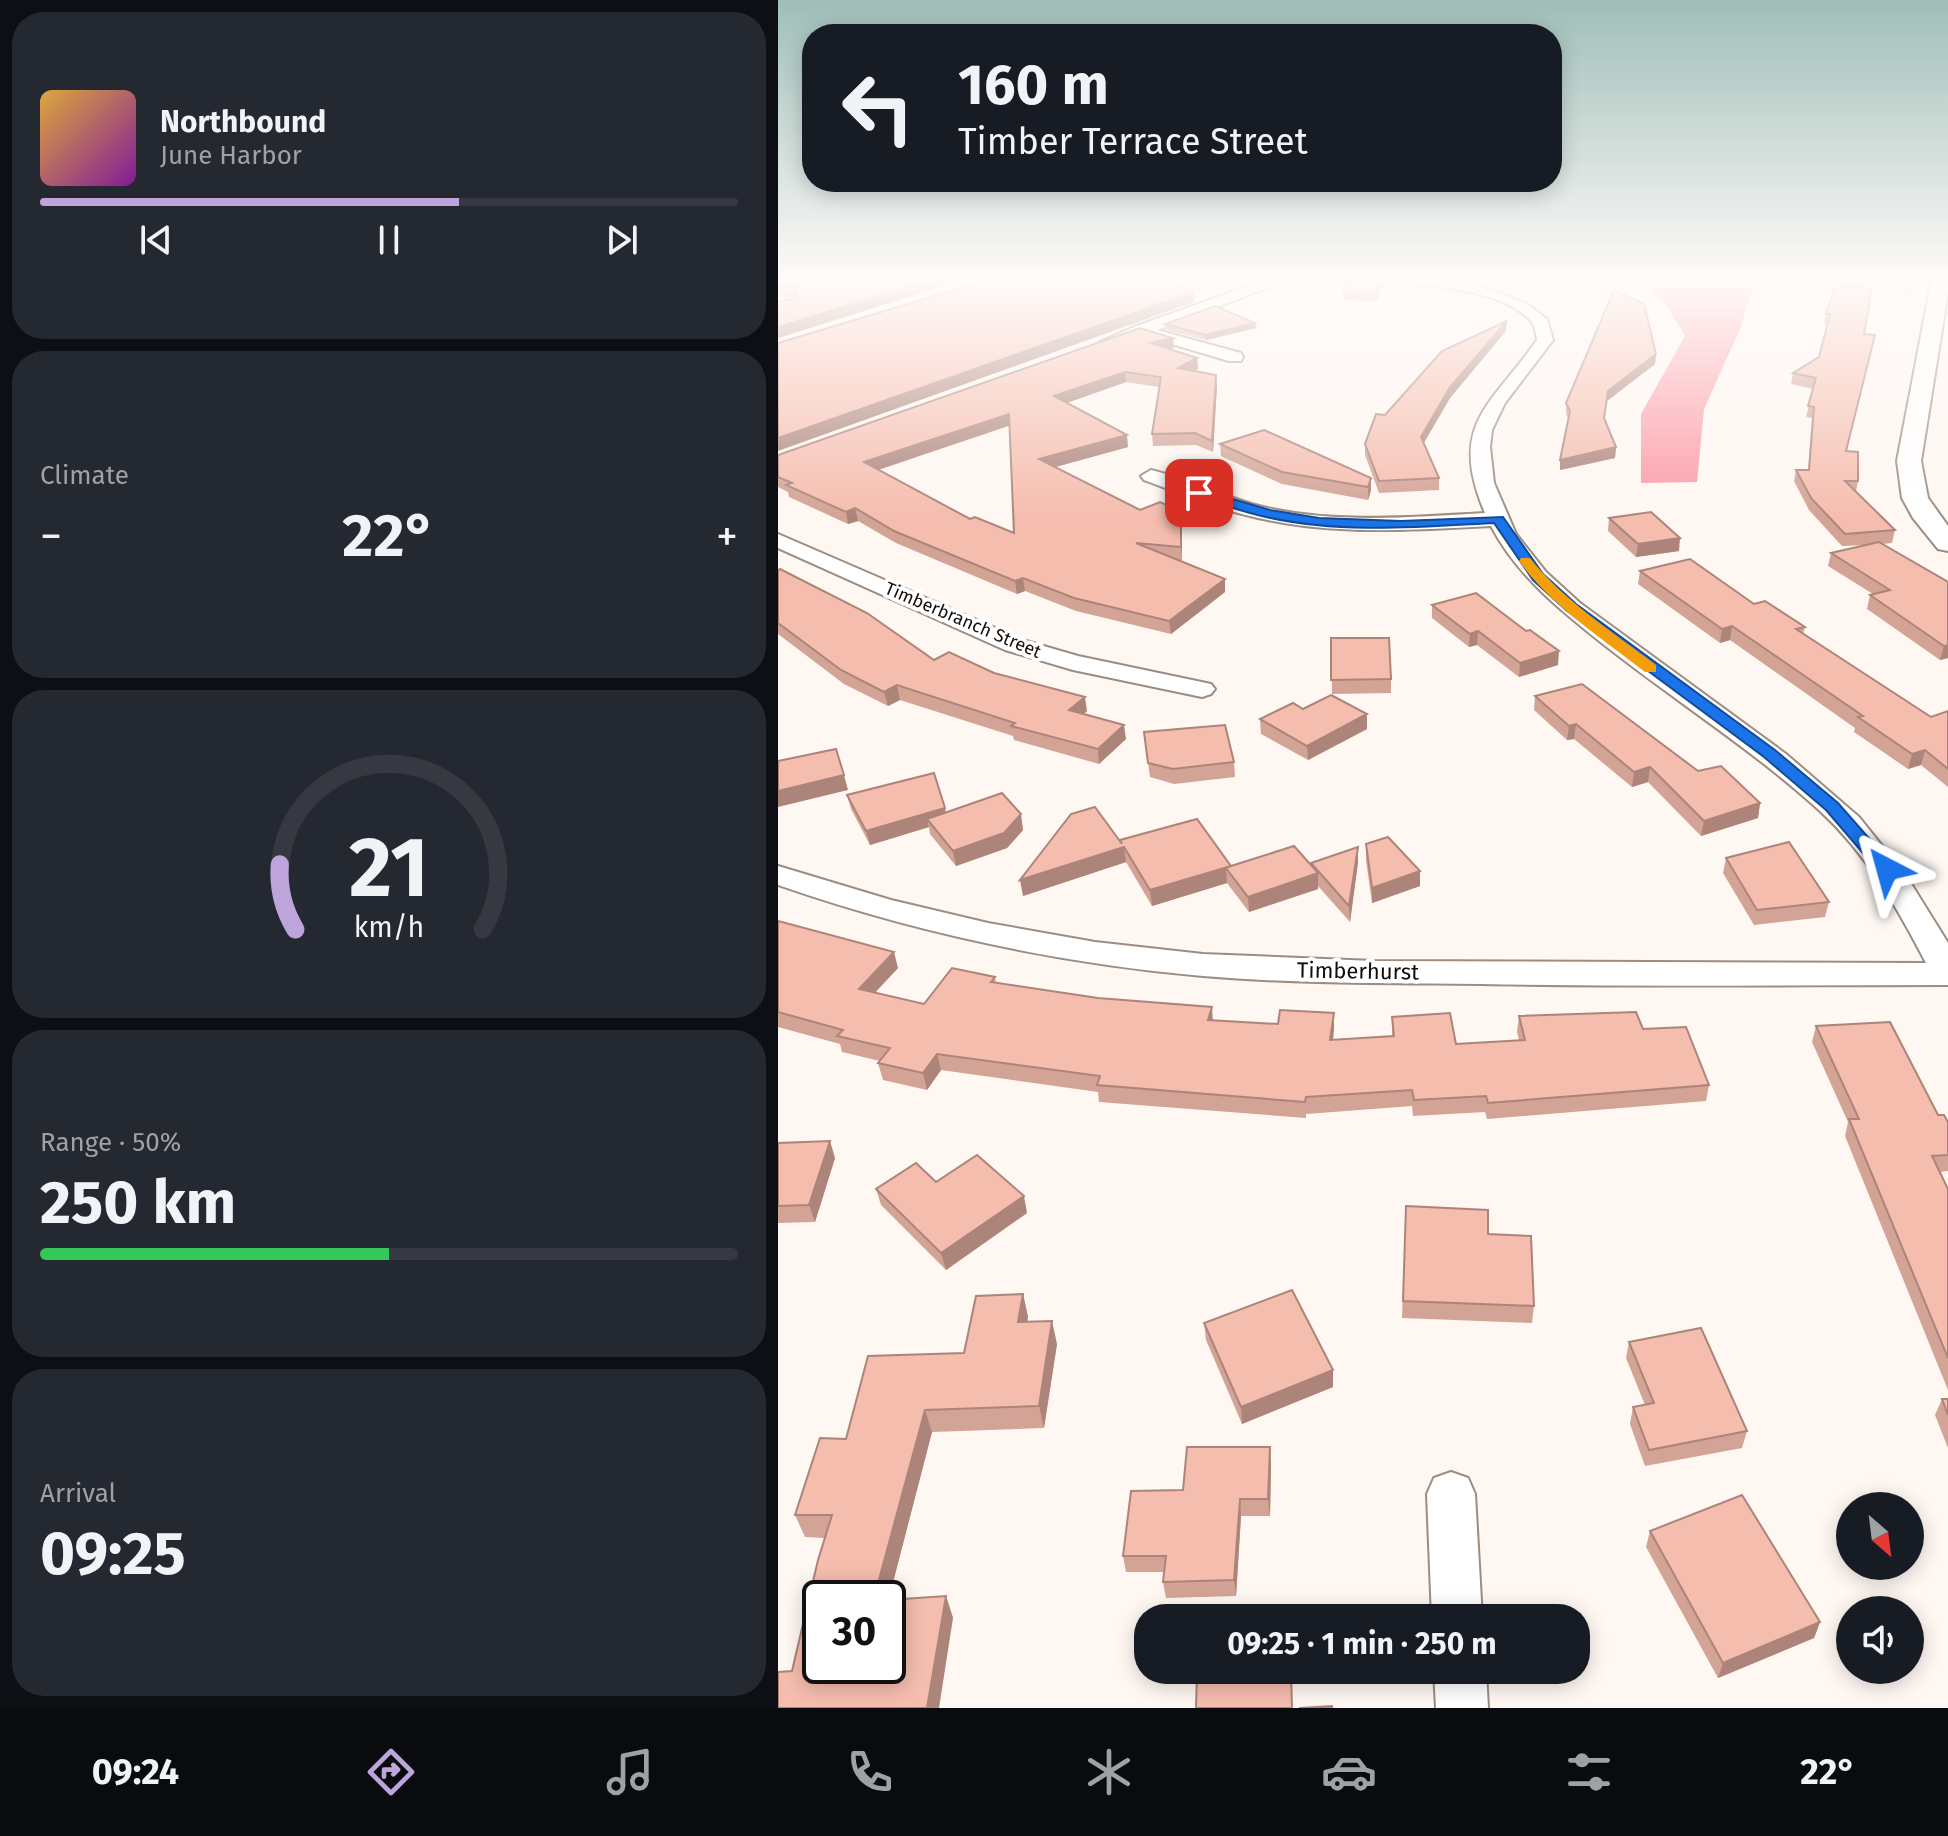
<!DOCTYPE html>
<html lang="en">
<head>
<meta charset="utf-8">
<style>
  :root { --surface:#171b24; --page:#242831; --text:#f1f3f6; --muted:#9ea1a6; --line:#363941; --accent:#bea4db }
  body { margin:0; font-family:"Fira Sans",sans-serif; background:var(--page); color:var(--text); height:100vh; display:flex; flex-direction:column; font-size:30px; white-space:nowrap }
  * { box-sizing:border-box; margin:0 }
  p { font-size:26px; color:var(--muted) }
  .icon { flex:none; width:44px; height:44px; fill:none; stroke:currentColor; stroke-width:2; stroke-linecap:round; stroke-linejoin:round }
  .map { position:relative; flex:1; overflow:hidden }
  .drawer { display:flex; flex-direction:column; gap:12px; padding:12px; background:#0d0f14; width:778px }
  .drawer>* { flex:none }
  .top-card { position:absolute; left:24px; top:24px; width:760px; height:168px; border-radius:32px; box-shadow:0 4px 20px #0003; background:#171b24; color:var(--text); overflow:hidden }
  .needle { width:52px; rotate:152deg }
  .tools { position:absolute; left:1058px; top:1492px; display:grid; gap:16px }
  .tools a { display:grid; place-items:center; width:88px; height:88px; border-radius:50%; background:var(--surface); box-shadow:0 4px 20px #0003; font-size:40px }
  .speed { position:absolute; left:24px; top:1580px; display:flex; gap:16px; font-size:40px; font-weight:700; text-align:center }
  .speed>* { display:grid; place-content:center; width:104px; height:104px; border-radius:50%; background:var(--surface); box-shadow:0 4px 20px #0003; line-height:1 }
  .speed .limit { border:4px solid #111; border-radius:12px; background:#fff; color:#111 }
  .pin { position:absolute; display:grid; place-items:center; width:68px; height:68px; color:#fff; margin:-34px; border-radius:16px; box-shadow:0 4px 12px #0006 }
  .me { position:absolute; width:88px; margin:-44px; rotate:321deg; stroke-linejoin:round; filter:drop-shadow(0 0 6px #0008) }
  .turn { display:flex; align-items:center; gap:28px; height:168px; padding:0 24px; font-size:36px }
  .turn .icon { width:104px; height:104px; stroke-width:2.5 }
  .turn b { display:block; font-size:56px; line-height:68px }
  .big { font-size:60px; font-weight:700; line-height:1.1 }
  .drawer .widget { flex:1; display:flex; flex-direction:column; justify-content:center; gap:12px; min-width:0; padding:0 28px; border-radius:32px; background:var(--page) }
  .drawer .dial { align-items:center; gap:0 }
  .dial svg { height:208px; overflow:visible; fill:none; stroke:var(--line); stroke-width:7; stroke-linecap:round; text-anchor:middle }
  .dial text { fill:var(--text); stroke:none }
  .song { display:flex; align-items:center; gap:24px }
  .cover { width:96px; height:96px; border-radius:12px; background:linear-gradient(135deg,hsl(40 70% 55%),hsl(290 70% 35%)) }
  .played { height:8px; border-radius:4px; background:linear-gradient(90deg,var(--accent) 60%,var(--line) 60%) }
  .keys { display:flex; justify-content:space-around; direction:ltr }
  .heat { display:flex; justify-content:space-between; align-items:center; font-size:44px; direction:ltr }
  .charge { height:12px; border-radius:6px; background:linear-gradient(90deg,#34c759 50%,var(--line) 0) }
  .trip { position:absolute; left:356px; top:1604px; width:456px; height:80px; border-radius:32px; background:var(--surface); box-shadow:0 4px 20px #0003; font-weight:700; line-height:80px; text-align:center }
  .tabs { display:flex; height:128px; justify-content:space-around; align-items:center; background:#090b0e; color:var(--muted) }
  .tabs .icon { width:56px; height:56px }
  .tabs .current { color:var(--accent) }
  .tabs b { font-size:36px; color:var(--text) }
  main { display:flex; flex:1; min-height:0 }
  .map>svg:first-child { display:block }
  .green { fill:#f4d2d4 }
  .forest { fill:#fb9ca7 }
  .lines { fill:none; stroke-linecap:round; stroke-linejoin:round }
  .minor-casing { stroke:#9d8d81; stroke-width:4 }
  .tertiary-casing { stroke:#9d8d81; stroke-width:4 }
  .minor { fill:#fff; fill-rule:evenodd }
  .tertiary { fill:#fff; fill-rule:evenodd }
  .wall { fill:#d3a396; fill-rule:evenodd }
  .shaded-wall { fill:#ac847a }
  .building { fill:#f5bdae; stroke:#ac847a; stroke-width:2; fill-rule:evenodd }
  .route { fill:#1a73e8; stroke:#114b97; stroke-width:2 }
  .slow { fill:#f59e0b }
  .labels { text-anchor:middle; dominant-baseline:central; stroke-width:8; stroke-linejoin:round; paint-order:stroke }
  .far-street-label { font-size:18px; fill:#120d09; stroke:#fff }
  .street-label { font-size:22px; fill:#120d09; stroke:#fff }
</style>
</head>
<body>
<main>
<section class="drawer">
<div class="widget">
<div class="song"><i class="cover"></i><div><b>Northbound</b><p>June Harbor</p></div></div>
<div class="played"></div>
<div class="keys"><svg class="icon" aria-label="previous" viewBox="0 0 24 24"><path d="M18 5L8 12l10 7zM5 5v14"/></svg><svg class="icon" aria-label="pause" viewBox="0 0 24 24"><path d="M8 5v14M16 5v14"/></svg><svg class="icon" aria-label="next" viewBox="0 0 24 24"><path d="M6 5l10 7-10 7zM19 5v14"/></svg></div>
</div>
<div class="widget"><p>Climate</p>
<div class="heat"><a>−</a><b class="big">22°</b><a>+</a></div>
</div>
<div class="widget dial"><svg viewBox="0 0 100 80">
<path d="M14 69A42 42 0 1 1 86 69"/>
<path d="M14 69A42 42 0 0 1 8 44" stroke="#bea4db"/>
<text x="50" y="56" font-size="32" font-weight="700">21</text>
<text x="50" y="72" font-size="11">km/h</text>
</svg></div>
<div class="widget"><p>Range · 50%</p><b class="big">250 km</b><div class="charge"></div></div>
<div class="widget"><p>Arrival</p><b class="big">09:25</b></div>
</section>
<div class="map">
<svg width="1170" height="1708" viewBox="0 0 1170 1708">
  <rect width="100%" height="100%" fill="#fef7f2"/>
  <polygon class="green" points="1008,278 1135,278 1133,294"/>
  <polygon class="forest" points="862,278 978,278 962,329 926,409 919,482 863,483 863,414 907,336 890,308"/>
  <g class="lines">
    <g class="minor-casing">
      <g id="minor">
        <polygon points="493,278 515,278 379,330 463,353 465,357 463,361 451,361 363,335 330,347 322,342 356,327"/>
        <path d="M 552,278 L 663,278 L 700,285 L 749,304 L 769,319 L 775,340 L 727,403 L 714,430 L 712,447 L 716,483 L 738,534 L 768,572 L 802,603 L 1008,754 L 1081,817 L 1129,877 L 1170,943 L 1170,985 C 1015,985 859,987 704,984 C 611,983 518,984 425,976 C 280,963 138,933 0,885 L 0,866 L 113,900 L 210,923 L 317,942 L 425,954 L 596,961 L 1148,963 C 1119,907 1088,853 1041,810 C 976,751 902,704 834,651 C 787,614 741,579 713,526 C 639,530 563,535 490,520 C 447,512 407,495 366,480 L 363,476 L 373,470 C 411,479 446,497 485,507 C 556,524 634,517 707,513 C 669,424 713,406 759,340 C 758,334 757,327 754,322 C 719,281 609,283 559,282 Z"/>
        <polygon points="0,534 245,640 300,656 433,684 437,689 433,694 424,697 295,670 227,650 0,548"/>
        <polygon points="673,1472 690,1478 697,1494 704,1618 654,1618 649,1494 656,1478"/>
        <polygon points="656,1670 708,1670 710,1708 658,1708"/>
      </g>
    </g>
    <g class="tertiary-casing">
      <polygon id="tertiary" points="1154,278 1170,278 1170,292 1143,461 1150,498 1170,526 1170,551 1160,549 1135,518 1124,498 1119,461"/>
    </g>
    <use href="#minor" class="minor"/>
    <use href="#tertiary" class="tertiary"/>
  </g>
  <g class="wall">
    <polygon points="0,278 190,278 0,338 0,302 19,297 0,297"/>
    <polygon points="1058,284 1068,451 1080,481 1078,492 1117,530 1114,543 1104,544 1170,582 1170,658 1162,660 1089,609 1092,595 1095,594 1050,566 1053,553 1089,545 1064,546 1031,510 1016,481 1018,470 1030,470 1034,418 1028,417 1035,389 1013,384 1015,373 1041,357 1049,324 1046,324 1048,314"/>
    <polygon points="605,286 598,301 565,300 565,290"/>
    <polygon points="387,324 478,328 428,340 388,330"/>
    <polygon points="728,331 672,398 646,443 661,478 661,490 601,493 587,455 587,444 607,415"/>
    <path d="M 395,338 L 396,348 L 391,349 L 419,358 L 420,369 L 416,371 L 439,386 L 435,452 L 418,445 L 375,446 L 374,434 L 381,387 L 348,382 L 289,403 L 350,447 L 277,467 L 362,510 L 404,524 L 404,560 L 399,560 L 447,592 L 393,634 L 298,611 L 247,591 L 239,594 L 118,543 L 80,521 L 70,524 L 11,497 L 10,492 L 0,487 L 0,455 ZM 231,426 L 236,533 L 192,519 L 100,470 Z"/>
    <polygon points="878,354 877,364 829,401 826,419 838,447 837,458 782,470 790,419 788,413 788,403"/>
    <polygon points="442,444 593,478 593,490 590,500 504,484 443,456"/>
    <polygon points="831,518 901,551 858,557 830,531"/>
    <polygon points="0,570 156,660 216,673 309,711 306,714 348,739 321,764 236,740 235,736 122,700 110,706 66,684 0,634"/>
    <polygon points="862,571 976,604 1027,627 1025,634 1153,717 1170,711 1170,787 1143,765 1130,769 1076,732 1077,728 952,640 942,643 860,584"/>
    <polygon points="654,605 748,631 780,665 741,677 699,645 691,647 654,618"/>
    <polygon points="553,638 613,679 613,693 554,694"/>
    <polygon points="757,696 920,771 982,803 980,818 923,836 870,782 854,787 796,739 789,740 756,710"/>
    <polygon points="525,709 589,729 530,760 483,734 482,719"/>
    <polygon points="366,732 456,762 457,777 396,784 372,777"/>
    <polygon points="69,795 168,812 245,830 229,848 178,866 152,834 151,827 92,845 73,809"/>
    <polygon points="342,841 453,866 533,866 533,863 580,847 580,862 572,922 540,886 540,889 471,912 449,883 374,906 348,862 245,896"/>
    <polygon points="588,844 642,886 594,903 588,860"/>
    <polygon points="948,858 1051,902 1047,917 976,925 945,873"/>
    <polygon points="0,921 120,968 97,993 146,1004 217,977 218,983 435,1020 500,1024 556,1013 555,1040 614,1036 614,1017 678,1044 741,1040 739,1032 741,1016 865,1029 931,1085 928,1101 709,1119 707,1112 635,1116 634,1106 528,1114 528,1118 321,1102 320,1092 163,1070 149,1090 105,1080 100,1063 102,1061 64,1052 62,1044 0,1027"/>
    <polygon points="1038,1026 1170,1122 1170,1171 1162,1172 1170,1189 1170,1390 1067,1136 1070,1122 1034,1042"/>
    <polygon points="0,1143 57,1158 37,1222 0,1223"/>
    <polygon points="158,1182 249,1213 168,1270 103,1205 98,1189"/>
    <polygon points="628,1206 710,1234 756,1306 754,1323 624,1318"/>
    <polygon points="245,1294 250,1317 249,1322 279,1344 266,1428 154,1432 110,1600 168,1596 175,1618 14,1671 47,1538 27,1537 17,1515 68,1439 186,1353"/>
    <polygon points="426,1323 555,1387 464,1424 428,1340"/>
    <polygon points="851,1342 969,1431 964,1448 867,1466 852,1424 855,1407 867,1405 848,1358"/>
    <polygon points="1164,1399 1170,1399 1170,1448 1157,1415"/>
    <polygon points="493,1463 492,1516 463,1516 458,1596 388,1598 385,1582 386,1572 348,1572 345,1556 405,1490"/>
    <polygon points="872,1531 1042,1622 1036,1638 940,1678 868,1547"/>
  </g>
  <g class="shaded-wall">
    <polygon points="158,278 190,278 0,338 0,327"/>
    <polygon points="604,278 605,278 605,286 598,301 598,291"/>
    <polygon points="416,292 416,302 0,451 0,438"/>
    <polygon points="729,321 728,331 672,398 642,449 643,437 672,387"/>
    <polygon points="477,323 478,328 428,340 427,335"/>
    <polygon points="395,338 396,348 373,353 373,343"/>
    <polygon points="878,354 877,364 829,401 830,391"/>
    <polygon points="419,358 420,369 401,379 400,368"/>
    <polygon points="347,372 348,382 277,407 276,396"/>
    <polygon points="438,375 439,386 435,452 434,441"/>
    <polygon points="231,414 232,425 88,474 86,462"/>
    <polygon points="349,435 350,447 263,471 261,459"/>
    <polygon points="838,447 837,458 782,470 782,460"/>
    <polygon points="593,478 593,490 590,500 590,487"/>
    <polygon points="77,508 80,521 70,524 68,512"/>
    <polygon points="403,512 404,524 404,560 403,547"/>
    <polygon points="902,538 901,551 858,557 860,544"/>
    <polygon points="245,578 247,591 239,594 237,581"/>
    <polygon points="447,579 447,592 393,634 391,621"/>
    <polygon points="954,626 952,640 942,643 944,629"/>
    <polygon points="700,631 699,645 691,647 692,634"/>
    <polygon points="1170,645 1170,658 1162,660 1166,646"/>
    <polygon points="781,651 780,665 741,677 742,663"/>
    <polygon points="119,685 122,700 110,706 106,692"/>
    <polygon points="307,697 309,711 293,725 291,710"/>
    <polygon points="589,714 589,729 530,760 529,746"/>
    <polygon points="798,724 796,739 789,740 791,726"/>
    <polygon points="346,725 348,739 321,764 320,749"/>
    <polygon points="1147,750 1143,765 1130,769 1134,754"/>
    <polygon points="872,767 870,782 854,787 856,772"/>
    <polygon points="66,775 70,790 0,807 0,791"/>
    <polygon points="982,803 980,818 923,836 926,821"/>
    <polygon points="167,808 170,822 149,819 151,827 92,845 88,831"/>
    <polygon points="243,814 245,830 229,848 178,866 175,851"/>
    <polygon points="346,847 348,862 245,896 242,880"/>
    <polygon points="580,847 580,862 572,922 571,906"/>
    <polygon points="448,868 449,883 374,906 372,890"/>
    <polygon points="642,871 642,886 594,903 594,888"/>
    <polygon points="540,873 540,889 471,912 470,897"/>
    <polygon points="116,952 120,968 85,1005 81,989"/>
    <polygon points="434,1007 435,1023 430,1020"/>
    <polygon points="556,1013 556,1030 553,1056 552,1040"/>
    <polygon points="159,1054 163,1070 149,1090 145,1073"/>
    <polygon points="52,1141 57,1158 37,1222 31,1205"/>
    <polygon points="246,1196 249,1213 168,1270 163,1253"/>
    <polygon points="245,1294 250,1317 245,1345 240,1322"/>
    <polygon points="274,1321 279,1344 266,1428 261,1406"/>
    <polygon points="555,1370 555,1387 464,1424 463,1407"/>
    <polygon points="147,1410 154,1432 110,1602 110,1598 96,1598"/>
    <polygon points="492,1447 493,1463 492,1516 490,1499"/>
    <polygon points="462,1499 463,1516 458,1596 456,1580"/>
    <polygon points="168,1596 175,1618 161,1708 149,1708"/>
    <polygon points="1042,1622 1036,1638 940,1678 945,1663"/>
  </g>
  <g class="building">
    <polygon points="0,278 158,278 0,327 0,302 19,297 17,287 0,287"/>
    <polygon points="209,278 384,278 416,292 0,438 0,343 203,282"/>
    <polygon points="571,278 604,278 598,291 565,290"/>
    <polygon points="1058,284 1094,289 1086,334 1097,335 1068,451 1080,452 1080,481 1067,481 1117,530 1067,534 1033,498 1018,470 1031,470 1036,407 1030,406 1038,378 1015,373 1041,357 1052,314 1048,314"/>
    <polygon points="836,290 866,304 878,354 830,391 826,418 838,447 782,460 792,411 788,403"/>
    <polygon points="437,306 477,323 427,335 387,324"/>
    <polygon points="729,321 672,387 643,437 661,478 601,481 587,444 598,414 607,415 664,351"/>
    <path d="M 362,328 L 395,338 L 373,343 L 419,358 L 400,368 L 438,375 L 434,441 L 417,433 L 374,434 L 383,377 L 347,372 L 276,396 L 349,435 L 261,459 L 362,510 L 382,502 L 403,512 L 403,547 L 358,543 L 447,579 L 391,621 L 296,598 L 245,578 L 237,581 L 116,531 L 77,508 L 68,512 L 8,485 L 14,483 L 0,477 L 0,455 ZM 231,414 L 236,533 L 197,517 L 192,519 L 86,462 Z"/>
    <polygon points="486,430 593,478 590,487 504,472 442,444"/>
    <polygon points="873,512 902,538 860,544 831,518"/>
    <polygon points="1101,542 1170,582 1170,645 1166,646 1092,595 1112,590 1053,553"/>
    <polygon points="912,559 976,604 987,601 1027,627 1018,629 1153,717 1170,711 1170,769 1147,750 1134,754 1080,717 1085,716 954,626 944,629 862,571"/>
    <polygon points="2,569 89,613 156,660 171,652 216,673 307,697 291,710 346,725 320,749 233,726 237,723 119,685 106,692 63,670 0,623 0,570"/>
    <polygon points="698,593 748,631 752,630 781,651 742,663 700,631 692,634 654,605"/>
    <polygon points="553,638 611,638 613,679 553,680"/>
    <polygon points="804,684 920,771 943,766 982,803 926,821 872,767 856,772 798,724 791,726 757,696"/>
    <polygon points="553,695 589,714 529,746 482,719 515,703 525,709"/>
    <polygon points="447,725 456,762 395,769 370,763 366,732"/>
    <polygon points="58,749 66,775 0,791 0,761"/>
    <polygon points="156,773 167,808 88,831 69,795"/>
    <polygon points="224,793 243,814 226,833 175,851 149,819"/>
    <polygon points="317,807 344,844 342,840 419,819 453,866 516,846 540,873 470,897 448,868 453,866 372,890 346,847 242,880 293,814"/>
    <polygon points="610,837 642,871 594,888 588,844"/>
    <polygon points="1011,842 1051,902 979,910 948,858"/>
    <polygon points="580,847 571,906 533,863"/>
    <polygon points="0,921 116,952 81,989 146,1004 174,968 217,977 213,982 320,998 434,1007 430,1020 500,1024 502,1010 556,1013 552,1040 616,1036 614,1017 672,1013 678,1044 747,1040 741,1016 858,1012 865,1029 908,1027 931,1085 710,1103 708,1096 636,1100 634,1090 528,1097 527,1102 319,1085 322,1076 159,1054 145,1073 100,1063 112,1048 59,1036 65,1030 0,1012"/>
    <polygon points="1112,1022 1160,1115 1166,1115 1170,1122 1170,1155 1154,1156 1170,1189 1170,1358 1071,1119 1081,1119 1038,1026"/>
    <polygon points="52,1141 31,1205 0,1206 0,1143"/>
    <polygon points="199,1155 246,1196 163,1253 98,1189 138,1163 158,1182"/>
    <polygon points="628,1206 710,1210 710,1234 753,1236 756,1306 625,1301"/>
    <polygon points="514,1290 555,1370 463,1407 426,1323"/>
    <polygon points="245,1294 240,1322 274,1321 261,1406 147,1410 96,1598 42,1598 42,1666 110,1666 110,1600 168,1596 149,1708 0,1708 0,1672 14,1671 40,1560 54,1515 17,1515 42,1438 68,1439 90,1356 186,1353 198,1296"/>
    <polygon points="923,1328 969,1431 871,1450 855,1407 876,1403 851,1342"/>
    <polygon points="1164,1399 1170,1399 1170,1415"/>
    <polygon points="409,1447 492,1447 490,1499 462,1499 456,1580 385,1582 388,1556 345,1556 353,1491 405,1490"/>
    <polygon points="964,1495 1042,1622 945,1663 872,1531"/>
    <polygon points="419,1670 513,1670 514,1708 418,1708"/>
    <polygon points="554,1706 554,1708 521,1708"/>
  </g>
  <linearGradient id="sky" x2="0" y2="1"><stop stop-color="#9fbeb8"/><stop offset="0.54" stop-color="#fffbf9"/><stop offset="1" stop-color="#fffbf9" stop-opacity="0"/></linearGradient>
  <rect width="1170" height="518" fill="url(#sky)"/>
  <path class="route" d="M 421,489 L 492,510 L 541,518 L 623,521 L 725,517 L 765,574 L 798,604 L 997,750 L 1060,803 L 1118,869 L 1115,873 L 1102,873 L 1048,810 L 986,757 L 788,610 L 755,580 L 716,523 C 641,527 562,534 488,517 C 464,512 441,503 417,496 L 417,491 Z"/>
  <path class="slow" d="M 743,558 L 752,558 C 786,601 835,632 878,665 L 878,672 L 867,672 C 824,638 773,606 741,561 Z"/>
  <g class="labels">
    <g class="far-street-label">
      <text transform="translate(185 620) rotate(23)">Timberbranch Street</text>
    </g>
    <g class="street-label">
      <text transform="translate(580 971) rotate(1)">Timberhurst</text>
    </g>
  </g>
</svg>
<div class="tools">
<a><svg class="needle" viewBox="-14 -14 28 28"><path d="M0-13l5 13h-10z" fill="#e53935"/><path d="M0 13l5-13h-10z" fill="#9ea1a6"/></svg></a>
<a><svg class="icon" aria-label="sound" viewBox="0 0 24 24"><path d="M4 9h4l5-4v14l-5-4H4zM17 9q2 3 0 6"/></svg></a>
</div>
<div class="speed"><div class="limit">30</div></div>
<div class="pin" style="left:421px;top:493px;background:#d93025"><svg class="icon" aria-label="arrive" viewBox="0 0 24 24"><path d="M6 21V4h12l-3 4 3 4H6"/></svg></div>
<svg class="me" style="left:1109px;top:869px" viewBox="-20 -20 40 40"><path d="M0-17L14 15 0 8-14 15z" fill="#1a73e8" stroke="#fff" stroke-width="4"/></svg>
<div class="trip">09:25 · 1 min · 250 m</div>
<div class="top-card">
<div class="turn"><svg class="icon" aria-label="left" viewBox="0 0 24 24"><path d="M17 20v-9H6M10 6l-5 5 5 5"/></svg><div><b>160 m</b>Timber Terrace Street</div></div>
</div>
</div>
</main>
<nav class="tabs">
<b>09:24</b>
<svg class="icon current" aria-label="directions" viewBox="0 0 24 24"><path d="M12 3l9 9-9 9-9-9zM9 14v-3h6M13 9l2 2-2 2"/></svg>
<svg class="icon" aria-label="music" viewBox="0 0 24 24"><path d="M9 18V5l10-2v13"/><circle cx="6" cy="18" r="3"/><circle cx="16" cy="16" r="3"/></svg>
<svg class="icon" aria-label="phone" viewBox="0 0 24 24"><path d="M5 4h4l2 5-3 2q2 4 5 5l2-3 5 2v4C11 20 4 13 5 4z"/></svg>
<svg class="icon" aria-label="climate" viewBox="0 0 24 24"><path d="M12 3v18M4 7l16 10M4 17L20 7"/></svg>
<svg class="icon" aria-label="car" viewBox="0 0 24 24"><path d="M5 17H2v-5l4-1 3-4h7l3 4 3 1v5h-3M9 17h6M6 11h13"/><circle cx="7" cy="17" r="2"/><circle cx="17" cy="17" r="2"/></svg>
<svg class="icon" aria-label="filters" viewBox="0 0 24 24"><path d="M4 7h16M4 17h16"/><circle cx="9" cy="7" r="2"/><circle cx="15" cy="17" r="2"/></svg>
<b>22°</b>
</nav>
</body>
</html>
